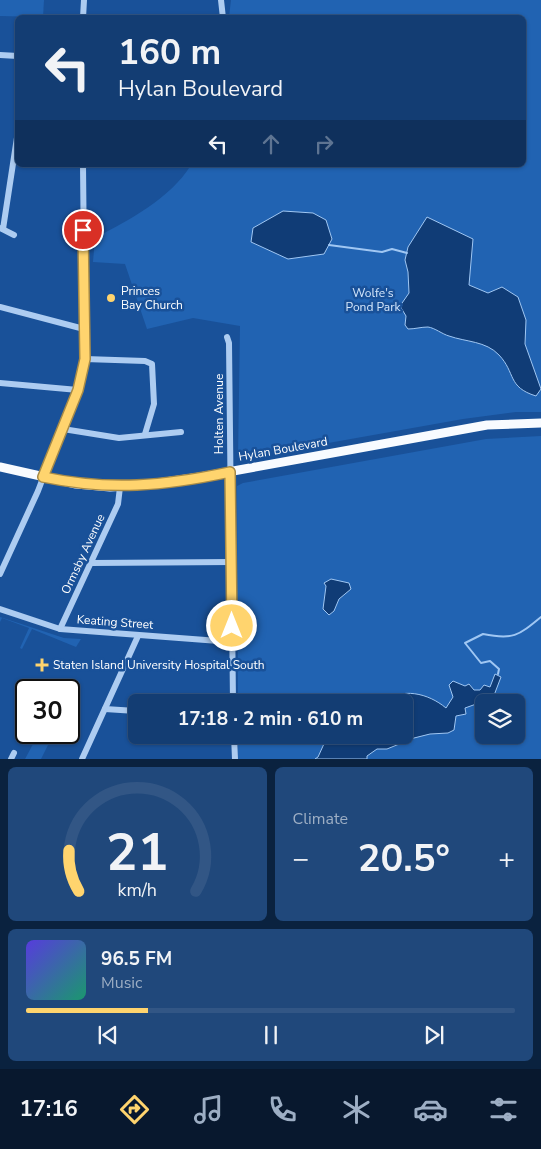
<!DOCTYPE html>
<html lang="en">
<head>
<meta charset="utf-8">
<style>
  :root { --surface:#133d73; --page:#20487b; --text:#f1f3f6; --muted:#9daec4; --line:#325685; --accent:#ffd46e }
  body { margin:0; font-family:"Nunito Sans",sans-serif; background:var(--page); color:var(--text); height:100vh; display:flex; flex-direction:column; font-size:19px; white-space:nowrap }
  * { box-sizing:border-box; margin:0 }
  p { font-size:16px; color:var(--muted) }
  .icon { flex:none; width:28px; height:28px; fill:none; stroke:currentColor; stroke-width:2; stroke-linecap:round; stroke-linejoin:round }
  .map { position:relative; height:759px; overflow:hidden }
  .details { display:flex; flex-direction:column; gap:8px; padding:8px; background:#0a223f; flex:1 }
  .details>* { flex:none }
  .banner { position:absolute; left:15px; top:15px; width:511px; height:152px; border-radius:8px; box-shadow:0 1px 4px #0004,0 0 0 1px var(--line); background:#133d73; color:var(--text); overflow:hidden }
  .fabs { position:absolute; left:475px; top:694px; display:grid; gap:10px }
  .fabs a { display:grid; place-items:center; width:50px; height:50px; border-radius:8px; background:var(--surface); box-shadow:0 1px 4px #0004,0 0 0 1px var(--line); font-size:25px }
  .speed { position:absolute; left:15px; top:679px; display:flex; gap:10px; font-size:25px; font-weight:700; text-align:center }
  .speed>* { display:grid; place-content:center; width:65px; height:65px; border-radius:50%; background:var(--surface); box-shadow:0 1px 4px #0004,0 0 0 1px var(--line); line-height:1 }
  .speed .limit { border:2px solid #111; border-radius:8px; background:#fff; color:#111 }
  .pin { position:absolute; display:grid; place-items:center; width:42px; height:42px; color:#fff; margin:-21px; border:2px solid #fff; border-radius:50%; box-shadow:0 1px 5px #0007 }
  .me { position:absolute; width:55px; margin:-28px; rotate:0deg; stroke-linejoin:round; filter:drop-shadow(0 0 4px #0008) }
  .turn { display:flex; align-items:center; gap:18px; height:105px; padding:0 20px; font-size:22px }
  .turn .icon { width:65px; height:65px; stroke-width:2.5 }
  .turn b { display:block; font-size:35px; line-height:42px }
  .lanes { display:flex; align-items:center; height:48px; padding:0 20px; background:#0003; justify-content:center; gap:25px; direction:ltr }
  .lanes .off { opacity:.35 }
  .big { font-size:38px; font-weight:700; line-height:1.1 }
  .details .tile { flex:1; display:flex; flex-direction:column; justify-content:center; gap:8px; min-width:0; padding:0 18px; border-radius:8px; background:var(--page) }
  .details .dial { align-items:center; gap:0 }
  .dial svg { height:130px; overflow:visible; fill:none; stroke:var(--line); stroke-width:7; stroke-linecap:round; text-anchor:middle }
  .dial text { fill:var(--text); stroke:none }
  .song { display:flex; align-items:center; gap:15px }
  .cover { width:60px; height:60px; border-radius:8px; background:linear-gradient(135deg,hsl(250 70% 55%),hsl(160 70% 35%)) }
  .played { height:5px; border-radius:2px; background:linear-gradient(90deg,var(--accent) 25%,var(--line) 25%) }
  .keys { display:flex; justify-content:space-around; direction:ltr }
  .heat { display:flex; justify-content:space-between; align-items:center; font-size:28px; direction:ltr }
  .details .tiles { flex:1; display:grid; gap:8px; grid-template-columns:1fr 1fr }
  .tile:last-child { grid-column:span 2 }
  .trip { position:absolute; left:128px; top:694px; width:285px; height:50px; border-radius:8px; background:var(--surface); box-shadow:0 1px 4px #0004,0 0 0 1px var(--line); font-weight:700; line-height:50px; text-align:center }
  .menu { display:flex; height:80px; justify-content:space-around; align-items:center; background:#08182e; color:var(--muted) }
  .menu .icon { width:35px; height:35px }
  .menu .on { color:var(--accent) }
  .menu b { font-size:22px; color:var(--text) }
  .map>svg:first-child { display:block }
  .green { fill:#2163b2; fill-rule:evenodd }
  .water { fill:#103c76; stroke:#a0c7f3 }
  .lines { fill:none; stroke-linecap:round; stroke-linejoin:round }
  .stream { stroke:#a0c7f3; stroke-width:2 }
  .minor { stroke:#adccf1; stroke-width:6 }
  .major { stroke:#f8fbff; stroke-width:9 }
  .route-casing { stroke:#a68a48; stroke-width:12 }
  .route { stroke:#ffd46e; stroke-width:9 }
  .poi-dot { fill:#ffd46e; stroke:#195199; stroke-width:2 }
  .labels { text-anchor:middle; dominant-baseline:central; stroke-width:5; stroke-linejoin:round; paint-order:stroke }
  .poi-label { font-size:12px; fill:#fff; stroke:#195199; text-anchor:start }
  .park-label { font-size:12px; fill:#d5e7fc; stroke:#195199 }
  .street-label { font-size:12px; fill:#fff; stroke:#195199 }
</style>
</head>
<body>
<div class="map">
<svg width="541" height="759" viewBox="0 0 541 759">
  <rect width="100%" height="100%" fill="#195199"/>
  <g class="green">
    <polygon points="0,0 44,0 43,17 0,16"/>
    <path d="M 231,0 L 541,0 L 541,412 L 516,412 L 463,419 L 238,459 L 240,326 L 193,318 L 147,329 L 125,264 L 93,262 L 95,238 C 129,220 170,199 191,165 L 524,165 L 524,18 L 229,17 Z"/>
    <path d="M 541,436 L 541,759 L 238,759 L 238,735 L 404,735 L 404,702 L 238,702 L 237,486 L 243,483 L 486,439 ZM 484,702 L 516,702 L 516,735 L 484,735 Z"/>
    <polygon points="0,617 64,638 81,639 76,647 32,629 22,649 20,648 29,628 2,618 0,622"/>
    <polygon points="39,733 54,733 41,759 25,759"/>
  </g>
  <g class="water">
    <polygon points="283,211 313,213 326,220 332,239 324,254 288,259 251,242 253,228"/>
    <path d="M 427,217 L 473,239 L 469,285 L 488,293 L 502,287 L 518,297 L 526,320 L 525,344 L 541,389 L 536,396 C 507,387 516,373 499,355 C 486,341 466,342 449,336 C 442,334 435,328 428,327 C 421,327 415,329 408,329 L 405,325 L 406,316 L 400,306 L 409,293 L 408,272 L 405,260 L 408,247 Z"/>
    <polygon points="331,579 349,583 351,589 339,599 334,611 329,615 323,609 326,586 324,583"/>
    <path d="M 495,674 L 501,677 L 493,698 L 465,708 L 466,714 L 456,716 L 454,730 L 448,733 L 430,734 L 414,738 L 387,749 L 377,749 L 367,756 L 367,759 L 315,759 L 318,757 L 328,735 L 404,735 L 404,702 L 382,702 C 402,687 428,693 446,708 L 453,697 L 449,685 L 453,681 L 465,686 L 469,684 L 474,690 L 480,690 L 484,685 L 490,687 Z"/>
  </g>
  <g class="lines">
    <g class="stream">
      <polyline points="329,245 382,252 392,249 407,253"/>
      <path d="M 498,674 L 499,669 L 490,661 L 481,663 L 465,643 L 483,634 C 513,640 518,636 541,617"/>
    </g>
    <g class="minor">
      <polyline points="221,0 223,18"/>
      <polyline points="83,18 84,0"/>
      <polyline points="0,55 18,56"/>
      <polyline points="0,228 14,235"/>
      <polyline points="3,229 18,131"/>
      <polyline points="0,307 84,329"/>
      <polyline points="227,337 229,343 233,702"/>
      <polyline points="85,359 145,361 152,364 154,404 145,434"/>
      <polyline points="0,383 78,390"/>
      <polyline points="63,429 119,438 181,432"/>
      <polyline points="91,563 232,562"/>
      <polyline points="0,574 38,491 82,375 85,359 83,165"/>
      <polyline points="0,609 60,629 232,642"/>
      <polyline points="60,629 118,504 120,487"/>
      <polyline points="105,709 136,711"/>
      <polyline points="234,735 235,759"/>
      <polyline points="11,759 14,753"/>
      <polyline points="82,759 138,636"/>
    </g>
    <polyline class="major" points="0,467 76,484 110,487 144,485 200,477 487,425 541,423"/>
  </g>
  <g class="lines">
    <g class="route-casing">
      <path id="route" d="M 83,230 L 85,359 L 78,390 L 43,477 C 110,491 164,486 230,472 L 232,626"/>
    </g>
    <use href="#route" class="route"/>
  </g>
  <g class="poi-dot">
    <circle cx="111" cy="298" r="5"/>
    <path d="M39.5 657.5h5v5h5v5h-5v5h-5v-5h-5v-5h5z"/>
  </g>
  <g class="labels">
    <g class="poi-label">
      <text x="121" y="291">Princes<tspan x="121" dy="14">Bay Church</tspan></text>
      <text x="53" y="665">Staten Island University Hospital South</text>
    </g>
    <g class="park-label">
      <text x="373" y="293">Wolfe's<tspan x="373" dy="14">Pond Park</tspan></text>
    </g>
    <g class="street-label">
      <text transform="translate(219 414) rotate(-90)">Holten Avenue</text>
      <text transform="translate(283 449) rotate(-10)">Hylan Boulevard</text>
      <text transform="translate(83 554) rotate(-65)">Ormsby Avenue</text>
      <text transform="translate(115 622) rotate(4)">Keating Street</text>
    </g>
  </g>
</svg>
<div class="fabs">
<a><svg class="icon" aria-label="layers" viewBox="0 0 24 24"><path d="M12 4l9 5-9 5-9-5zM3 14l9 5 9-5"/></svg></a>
</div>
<div class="speed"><div class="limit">30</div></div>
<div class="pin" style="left:83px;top:230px;background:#d93025"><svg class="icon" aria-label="arrive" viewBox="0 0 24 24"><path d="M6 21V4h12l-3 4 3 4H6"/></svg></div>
<svg class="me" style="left:232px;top:626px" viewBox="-20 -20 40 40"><circle r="17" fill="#ffd46e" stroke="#fff" stroke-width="3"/><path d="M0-11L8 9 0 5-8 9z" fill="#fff"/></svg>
<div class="trip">17:18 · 2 min · 610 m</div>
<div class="banner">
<div class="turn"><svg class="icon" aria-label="left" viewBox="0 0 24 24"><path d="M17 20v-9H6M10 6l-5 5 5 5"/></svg><div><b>160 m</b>Hylan Boulevard</div></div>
<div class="lanes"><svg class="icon" aria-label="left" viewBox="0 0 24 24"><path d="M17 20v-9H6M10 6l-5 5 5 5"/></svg><svg class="icon off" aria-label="ahead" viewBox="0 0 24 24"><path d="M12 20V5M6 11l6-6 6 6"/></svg><svg class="icon off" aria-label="right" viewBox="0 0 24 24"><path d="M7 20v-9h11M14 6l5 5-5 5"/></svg></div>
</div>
</div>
<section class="details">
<div class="tiles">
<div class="tile dial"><svg viewBox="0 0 100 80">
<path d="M14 69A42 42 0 1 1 86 69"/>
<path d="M14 69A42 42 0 0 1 8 44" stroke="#ffd46e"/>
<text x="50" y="56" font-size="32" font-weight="700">21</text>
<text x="50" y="72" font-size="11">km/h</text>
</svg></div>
<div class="tile"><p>Climate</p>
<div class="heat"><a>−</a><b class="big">20.5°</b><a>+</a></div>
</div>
<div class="tile">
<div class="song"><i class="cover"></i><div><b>96.5 FM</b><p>Music</p></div></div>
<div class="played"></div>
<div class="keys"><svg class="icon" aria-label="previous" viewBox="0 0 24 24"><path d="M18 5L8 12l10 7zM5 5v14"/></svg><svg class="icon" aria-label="pause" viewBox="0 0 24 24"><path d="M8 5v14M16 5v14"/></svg><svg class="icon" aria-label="next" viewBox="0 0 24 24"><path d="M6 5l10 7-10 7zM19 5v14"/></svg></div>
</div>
</div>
</section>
<nav class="menu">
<b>17:16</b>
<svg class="icon on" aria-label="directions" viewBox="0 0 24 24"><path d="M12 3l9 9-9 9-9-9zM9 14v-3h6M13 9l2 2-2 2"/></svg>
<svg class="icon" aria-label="music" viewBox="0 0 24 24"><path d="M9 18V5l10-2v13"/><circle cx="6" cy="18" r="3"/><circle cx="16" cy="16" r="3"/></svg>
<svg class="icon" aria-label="phone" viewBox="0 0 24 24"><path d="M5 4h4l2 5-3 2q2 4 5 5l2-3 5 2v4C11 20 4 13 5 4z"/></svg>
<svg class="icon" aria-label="climate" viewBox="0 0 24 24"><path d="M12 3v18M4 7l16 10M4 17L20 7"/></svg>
<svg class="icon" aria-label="car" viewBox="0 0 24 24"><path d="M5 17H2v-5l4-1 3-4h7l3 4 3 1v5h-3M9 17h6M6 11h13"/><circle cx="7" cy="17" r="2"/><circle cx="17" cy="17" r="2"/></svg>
<svg class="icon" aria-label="filters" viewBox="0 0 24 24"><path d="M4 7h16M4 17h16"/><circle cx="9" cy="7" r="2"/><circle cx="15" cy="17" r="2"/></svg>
</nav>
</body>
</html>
